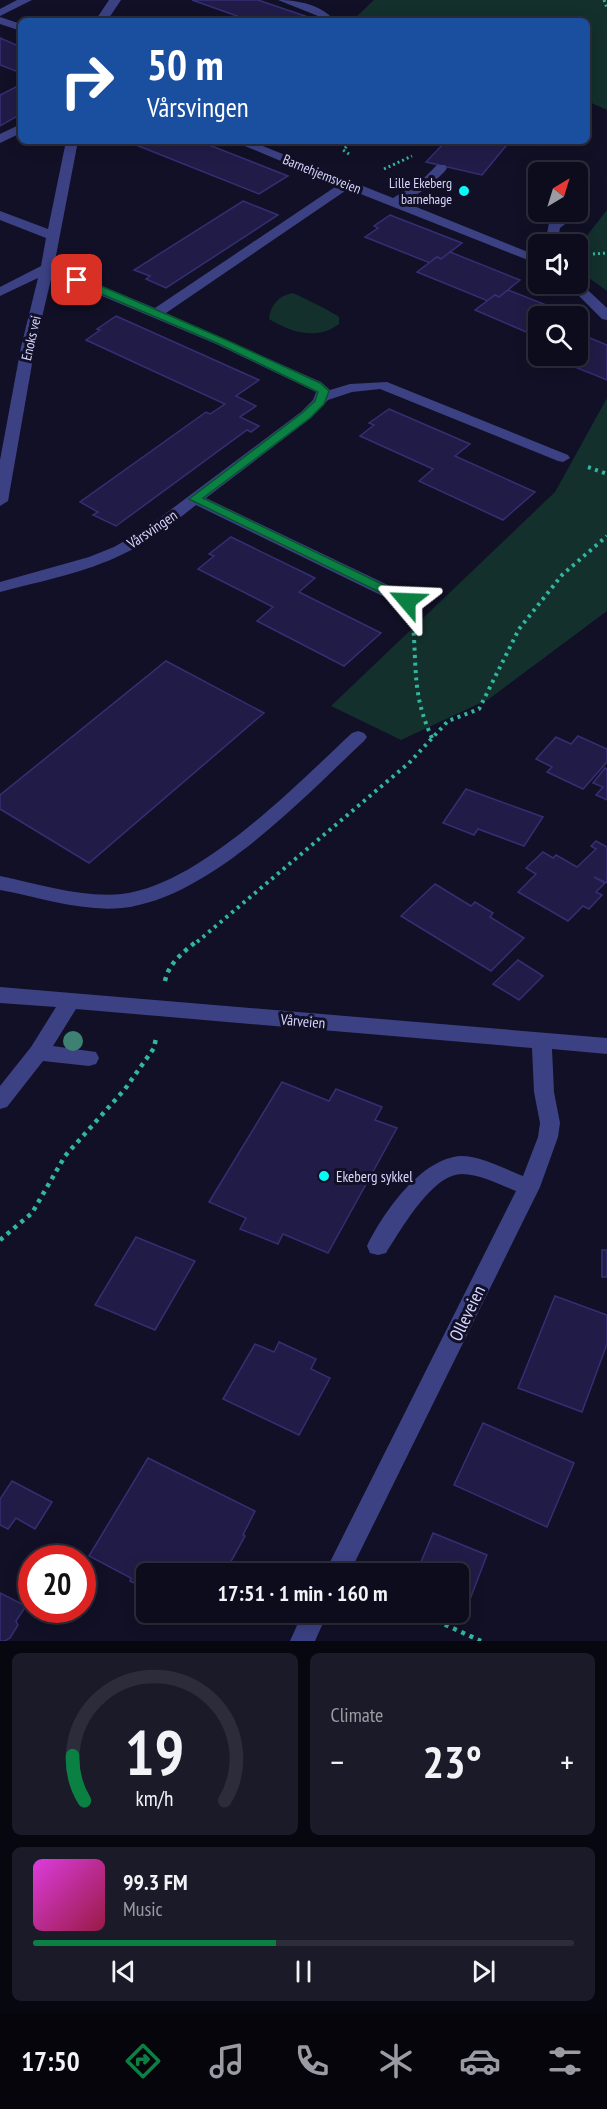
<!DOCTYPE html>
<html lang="en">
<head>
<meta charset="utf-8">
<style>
  :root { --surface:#0d0c1c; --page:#1b1a29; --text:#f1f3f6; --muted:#9a9ba3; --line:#2d2c3b; --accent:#0b8043 }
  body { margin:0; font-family:"PT Sans Narrow",sans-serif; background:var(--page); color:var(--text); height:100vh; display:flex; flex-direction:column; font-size:22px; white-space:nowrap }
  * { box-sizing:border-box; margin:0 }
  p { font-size:20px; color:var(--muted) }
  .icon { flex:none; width:33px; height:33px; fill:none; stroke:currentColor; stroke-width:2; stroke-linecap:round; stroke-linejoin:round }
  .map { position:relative; height:1641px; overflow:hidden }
  .sheet { display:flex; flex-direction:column; gap:12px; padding:12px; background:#07070f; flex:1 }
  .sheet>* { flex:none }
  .top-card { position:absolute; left:18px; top:18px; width:572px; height:126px; border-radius:9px; box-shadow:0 3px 15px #0003,0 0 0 2px var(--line); background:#1a4fa0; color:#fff; overflow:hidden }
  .needle { width:39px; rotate:38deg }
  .buttons { position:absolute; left:528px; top:162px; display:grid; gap:12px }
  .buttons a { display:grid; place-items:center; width:60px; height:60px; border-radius:9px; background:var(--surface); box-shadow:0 3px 15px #0003,0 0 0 2px var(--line); font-size:30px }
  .speed { position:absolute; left:18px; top:1545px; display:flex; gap:12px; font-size:30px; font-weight:700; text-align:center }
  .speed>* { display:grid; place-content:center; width:78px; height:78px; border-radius:50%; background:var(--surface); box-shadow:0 3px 15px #0003,0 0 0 2px var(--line); line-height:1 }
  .speed .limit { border:9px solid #d22; background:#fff; color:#111 }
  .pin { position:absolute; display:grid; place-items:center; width:51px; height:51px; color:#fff; margin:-26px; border-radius:12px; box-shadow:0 3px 9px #0006 }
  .me { position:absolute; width:66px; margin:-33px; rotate:296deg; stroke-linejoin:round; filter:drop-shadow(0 0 4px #0008) }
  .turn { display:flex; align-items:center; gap:21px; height:126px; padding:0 30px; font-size:27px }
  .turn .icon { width:78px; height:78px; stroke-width:2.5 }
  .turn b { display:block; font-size:42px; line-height:51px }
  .big { font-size:45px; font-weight:600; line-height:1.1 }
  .sheet .widget { flex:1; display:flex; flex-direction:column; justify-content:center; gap:9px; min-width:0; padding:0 21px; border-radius:9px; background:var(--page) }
  .sheet .dial { align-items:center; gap:0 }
  .dial svg { height:156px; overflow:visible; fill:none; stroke:var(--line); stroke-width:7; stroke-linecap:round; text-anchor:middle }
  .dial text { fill:var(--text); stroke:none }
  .song { display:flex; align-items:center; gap:18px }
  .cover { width:72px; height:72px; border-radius:9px; background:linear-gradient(135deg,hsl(300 70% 55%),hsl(340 70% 35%)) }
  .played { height:6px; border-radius:3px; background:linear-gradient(90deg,var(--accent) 45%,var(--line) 45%) }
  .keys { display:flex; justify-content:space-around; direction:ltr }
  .heat { display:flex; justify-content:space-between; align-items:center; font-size:33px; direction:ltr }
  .sheet .tiles { flex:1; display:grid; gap:12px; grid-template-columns:1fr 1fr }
  .widget:last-child { grid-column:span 2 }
  .trip { position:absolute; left:136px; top:1563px; width:333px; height:60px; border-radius:9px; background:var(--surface); box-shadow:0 3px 15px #0003,0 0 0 2px var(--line); font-weight:600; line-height:60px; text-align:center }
  .dock { display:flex; height:96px; justify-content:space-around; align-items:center; background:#05050b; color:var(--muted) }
  .dock .icon { width:42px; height:42px }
  .dock .selected { color:var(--accent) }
  .dock b { font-size:27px; color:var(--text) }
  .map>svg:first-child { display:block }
  .green { fill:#13302c }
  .building { fill:#201c47; stroke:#342f73; stroke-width:1.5 }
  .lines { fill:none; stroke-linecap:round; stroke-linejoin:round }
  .path-far2 { stroke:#32b69f; stroke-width:3; stroke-dasharray:2 3; stroke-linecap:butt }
  .path-far1 { stroke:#32b69f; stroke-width:4; stroke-dasharray:3 4.5; stroke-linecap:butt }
  .path { stroke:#32b69f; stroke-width:4.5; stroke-dasharray:4 5; stroke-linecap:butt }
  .minor { fill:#3c4184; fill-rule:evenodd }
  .tree { fill:#3e8172 }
  .route { fill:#0b8043; stroke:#07532c; stroke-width:1.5 }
  .poi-dot { fill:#06faf6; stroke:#111026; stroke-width:2 }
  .labels { text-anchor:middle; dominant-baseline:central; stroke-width:6; stroke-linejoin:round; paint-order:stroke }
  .far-street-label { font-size:14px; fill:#d6d6fe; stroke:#111026 }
  .far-poi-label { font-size:14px; fill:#d6d6fe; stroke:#111026; text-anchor:end }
  .street-label { font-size:15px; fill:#d6d6fe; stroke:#111026 }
  .poi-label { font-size:15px; fill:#d6d6fe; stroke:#111026; text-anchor:start }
  .near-street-label { font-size:18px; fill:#d6d6fe; stroke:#111026 }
</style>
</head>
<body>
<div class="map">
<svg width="607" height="1641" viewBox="0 0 607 1641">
  <rect width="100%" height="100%" fill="#111026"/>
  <g class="green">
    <polygon points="374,0 607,0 607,110 587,101 586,21 352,21"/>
    <polygon points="607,210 607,291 578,270 578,247"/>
    <path d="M 292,293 C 297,294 336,314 339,317 L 339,324 C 316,341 291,332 269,319 C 270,305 279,296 292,293 Z"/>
    <polygon points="607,398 607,611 489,699 401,740 331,706 555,492"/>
  </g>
  <g class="building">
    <polygon points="192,0 258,0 305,16 297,21 251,21"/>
    <polygon points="0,38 21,47 21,73 0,65"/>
    <polygon points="20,85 21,114 0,126 0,95"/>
    <polygon points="142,141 199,141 288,176 259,194 136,145"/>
    <polygon points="446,141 510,141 482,175 426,162"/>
    <polygon points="243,201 278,215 166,288 146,279 150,276 134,270"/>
    <polygon points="390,215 462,243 441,259 437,257 430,263 365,237 378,228 374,226"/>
    <polygon points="450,252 520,280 499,297 495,295 488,301 417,272 437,257 441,259"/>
    <polygon points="508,290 574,316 538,316 538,337 475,310 495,295 499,297"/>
    <polygon points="116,316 259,380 236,396 256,406 240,417 259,426 251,432 247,430 116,526 93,515 98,512 80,502 206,412 210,414 225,404 86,340 100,330 97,329"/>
    <polygon points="578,333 607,345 607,380 548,356 578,356"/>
    <polygon points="389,409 470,444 455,456 535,492 503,520 419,481 433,469 360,436 374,425 369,423"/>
    <polygon points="231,537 315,578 299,592 381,633 344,666 257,621 273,607 198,569 214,556 209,554"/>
    <polygon points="166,661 264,713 89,863 0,809 0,795"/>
    <polygon points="578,736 607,749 607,762 583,789 547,772 552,767 536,759 556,737 571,744"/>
    <polygon points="605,768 607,769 607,800 596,795 603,787 593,783"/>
    <polygon points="466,789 543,817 524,846 478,829 474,835 443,823"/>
    <polygon points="596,841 607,847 607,883 594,877 605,883 596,892 602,895 589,909 583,906 568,921 518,892 536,874 526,868 543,852 553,858 556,855 577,867 596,849 591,846"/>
    <polygon points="435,884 471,906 475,902 493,913 490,917 524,938 491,971 401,916"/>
    <polygon points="518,960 543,976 519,1000 493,984"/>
    <polygon points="282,1082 329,1101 336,1089 382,1107 375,1120 397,1128 328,1253 283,1234 278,1244 240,1229 246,1218 209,1202"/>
    <polygon points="136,1237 195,1261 155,1330 95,1305"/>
    <rect x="602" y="1250" width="5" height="27"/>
    <polygon points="555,1296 607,1315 607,1344 582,1412 518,1388"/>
    <polygon points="279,1342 316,1359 311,1369 330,1378 299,1435 223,1399 255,1344 274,1352"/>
    <polygon points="483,1423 574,1463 547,1527 454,1485"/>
    <polygon points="148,1458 255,1511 243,1535 245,1536 224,1574 147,1574 147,1589 130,1581 131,1578 89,1556"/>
    <polygon points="12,1481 52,1502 35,1529 16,1518 8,1529 0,1525 0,1499"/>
    <polygon points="433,1533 487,1555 467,1607 459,1604 459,1574 416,1574"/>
    <polygon points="0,1593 26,1606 16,1621 18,1625 10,1638 5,1641 0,1641"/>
  </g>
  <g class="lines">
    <g class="path-far2">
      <polyline points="604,0 607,8"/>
      <polyline points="349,154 343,150 352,141"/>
      <polyline points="384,169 412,156"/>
      <polyline points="578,255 607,253"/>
    </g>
    <g class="path-far1">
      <polyline points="588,467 607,474"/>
      <path d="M 413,625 C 417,670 412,694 432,738"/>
      <polyline points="197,942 409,763 448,721 479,709 519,629 562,575 607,536"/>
    </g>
    <g class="path">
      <path d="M 165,981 C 169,962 184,952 198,940"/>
      <polyline points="0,1240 32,1213 65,1156 125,1089 154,1048 156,1038"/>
      <polyline points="393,1612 426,1616 481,1641"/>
    </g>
    <g class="minor">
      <polygon points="17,0 32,0 0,16 0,9"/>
      <polygon points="109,0 121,0 107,21 95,21"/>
      <path d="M 278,0 C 298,0 322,5 335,21 L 323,21 L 318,16 Z"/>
      <polygon points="0,17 21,24 21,31 0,24"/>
      <polygon points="21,124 21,133 0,143 0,134"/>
      <path d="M 66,141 L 78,141 L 54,266 L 155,308 L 338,185 L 233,141 L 250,141 L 393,198 L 421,181 L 437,165 L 445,165 L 447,168 L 445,171 L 429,187 L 404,202 L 538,256 L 538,264 L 348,189 L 166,313 L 321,382 L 330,390 L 350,384 L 387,382 L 568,455 L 570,458 L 563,462 L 558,461 L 380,389 L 352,392 L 328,400 L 311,418 L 206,498 L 413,597 L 415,601 L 413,605 L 401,605 L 196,505 C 173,523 150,542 123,554 C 85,573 41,581 0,592 L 0,582 L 89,557 L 114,547 L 145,529 L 301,412 L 313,400 L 316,392 L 216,344 L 52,275 L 35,347 L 8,501 L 0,506 L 0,460 L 21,347 L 38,278 L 0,296 L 0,287 L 41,266 L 46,238 L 0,220 L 0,211 L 48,229 Z"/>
      <polygon points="567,214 573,218 560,228 557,244 545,244 549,223"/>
      <polygon points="578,281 607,308 607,320 602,319 567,284 578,284"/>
      <path d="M 358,731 L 364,733 L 367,737 L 364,741 C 302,799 210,898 122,908 C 82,912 39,897 0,890 L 0,876 C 39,884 82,898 122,894 C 200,885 296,785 352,733 Z"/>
      <path d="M 0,987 L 607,1038 L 607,1054 L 552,1049 L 554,1092 L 560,1123 L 558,1137 L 540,1187 L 349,1574 L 324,1574 L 516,1191 C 500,1185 480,1174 462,1174 C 432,1174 401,1230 386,1253 L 378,1255 L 370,1253 L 367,1246 C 383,1213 421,1158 461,1156 C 481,1156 505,1169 523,1176 L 538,1137 L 540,1123 L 534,1092 L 532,1048 L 76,1009 L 53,1046 L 96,1052 L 99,1058 L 96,1064 L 89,1066 L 43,1061 L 7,1107 L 0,1109 L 0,1086 L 31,1047 L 56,1007 L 0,1003 Z"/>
      <polygon points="303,1612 328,1612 315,1641 290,1641"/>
    </g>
  </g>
  <circle class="tree" cx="73" cy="1041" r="10"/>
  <polygon class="route" points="73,277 80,277 224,339 320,383 329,391 324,404 310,418 203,498 411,598 411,603 402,603 189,499 302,413 315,401 318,392 217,343 73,282"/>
  <g class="poi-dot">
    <circle cx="464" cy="191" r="6"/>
    <circle cx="324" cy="1176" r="6"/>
  </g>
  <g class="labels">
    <g class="far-street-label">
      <text transform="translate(322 174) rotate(22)">Barnehjemsveien</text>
      <text transform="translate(31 338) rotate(-77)">Enoks vei</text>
    </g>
    <g class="far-poi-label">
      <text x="452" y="183">Lille Ekeberg<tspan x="452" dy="16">barnehage</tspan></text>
    </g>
    <g class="street-label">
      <text transform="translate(152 529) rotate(-34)">Vårsvingen</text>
      <text transform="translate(303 1021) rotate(5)">Vårveien</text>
    </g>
    <g class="poi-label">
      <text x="336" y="1176">Ekeberg sykkel</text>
    </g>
    <g class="near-street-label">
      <text transform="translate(467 1313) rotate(-64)">Olleveien</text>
    </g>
  </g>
</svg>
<div class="buttons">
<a><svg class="needle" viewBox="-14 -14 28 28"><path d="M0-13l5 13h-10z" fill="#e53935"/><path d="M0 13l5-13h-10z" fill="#9a9ba3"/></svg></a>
<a><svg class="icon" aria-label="sound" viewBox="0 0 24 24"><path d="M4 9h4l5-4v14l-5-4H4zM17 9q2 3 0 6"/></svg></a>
<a><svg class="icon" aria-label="search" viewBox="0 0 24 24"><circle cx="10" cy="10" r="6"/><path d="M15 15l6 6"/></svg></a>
</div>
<div class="speed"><div class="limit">20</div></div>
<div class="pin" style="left:77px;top:280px;background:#d93025"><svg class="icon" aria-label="arrive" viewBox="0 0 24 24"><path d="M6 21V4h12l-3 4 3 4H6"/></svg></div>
<svg class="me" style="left:407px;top:601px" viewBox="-20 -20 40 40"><path d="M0-17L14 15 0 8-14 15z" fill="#0b8043" stroke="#fff" stroke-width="4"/></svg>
<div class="trip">17:51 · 1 min · 160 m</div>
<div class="top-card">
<div class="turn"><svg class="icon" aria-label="right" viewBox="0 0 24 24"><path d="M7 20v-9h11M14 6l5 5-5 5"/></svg><div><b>50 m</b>Vårsvingen</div></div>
</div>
</div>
<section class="sheet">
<div class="tiles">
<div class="widget dial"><svg viewBox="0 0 100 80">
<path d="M14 69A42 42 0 1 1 86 69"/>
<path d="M14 69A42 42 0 0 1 8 46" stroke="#0b8043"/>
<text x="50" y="56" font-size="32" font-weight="700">19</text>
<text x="50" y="72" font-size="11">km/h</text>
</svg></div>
<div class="widget"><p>Climate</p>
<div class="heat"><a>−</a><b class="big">23°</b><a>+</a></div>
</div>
<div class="widget">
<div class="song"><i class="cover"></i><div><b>99.3 FM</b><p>Music</p></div></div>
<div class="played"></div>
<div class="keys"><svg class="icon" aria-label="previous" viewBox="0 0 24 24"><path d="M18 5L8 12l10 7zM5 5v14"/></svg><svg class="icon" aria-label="pause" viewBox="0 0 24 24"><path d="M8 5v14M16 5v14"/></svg><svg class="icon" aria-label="next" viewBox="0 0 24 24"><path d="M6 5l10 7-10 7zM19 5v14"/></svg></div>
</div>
</div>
</section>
<nav class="dock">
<b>17:50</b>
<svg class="icon selected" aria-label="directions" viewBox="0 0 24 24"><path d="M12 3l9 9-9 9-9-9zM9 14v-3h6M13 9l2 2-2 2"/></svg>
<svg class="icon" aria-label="music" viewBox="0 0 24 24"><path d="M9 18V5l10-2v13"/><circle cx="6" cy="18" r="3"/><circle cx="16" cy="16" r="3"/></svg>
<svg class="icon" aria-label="phone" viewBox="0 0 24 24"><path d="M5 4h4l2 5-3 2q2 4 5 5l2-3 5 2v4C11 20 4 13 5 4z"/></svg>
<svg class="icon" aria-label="climate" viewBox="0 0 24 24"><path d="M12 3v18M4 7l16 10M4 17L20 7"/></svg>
<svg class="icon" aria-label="car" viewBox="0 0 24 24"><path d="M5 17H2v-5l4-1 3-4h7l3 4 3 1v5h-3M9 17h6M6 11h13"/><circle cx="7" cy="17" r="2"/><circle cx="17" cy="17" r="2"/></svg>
<svg class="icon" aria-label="filters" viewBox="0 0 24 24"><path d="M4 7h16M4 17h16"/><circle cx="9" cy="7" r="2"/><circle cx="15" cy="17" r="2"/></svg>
</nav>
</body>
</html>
